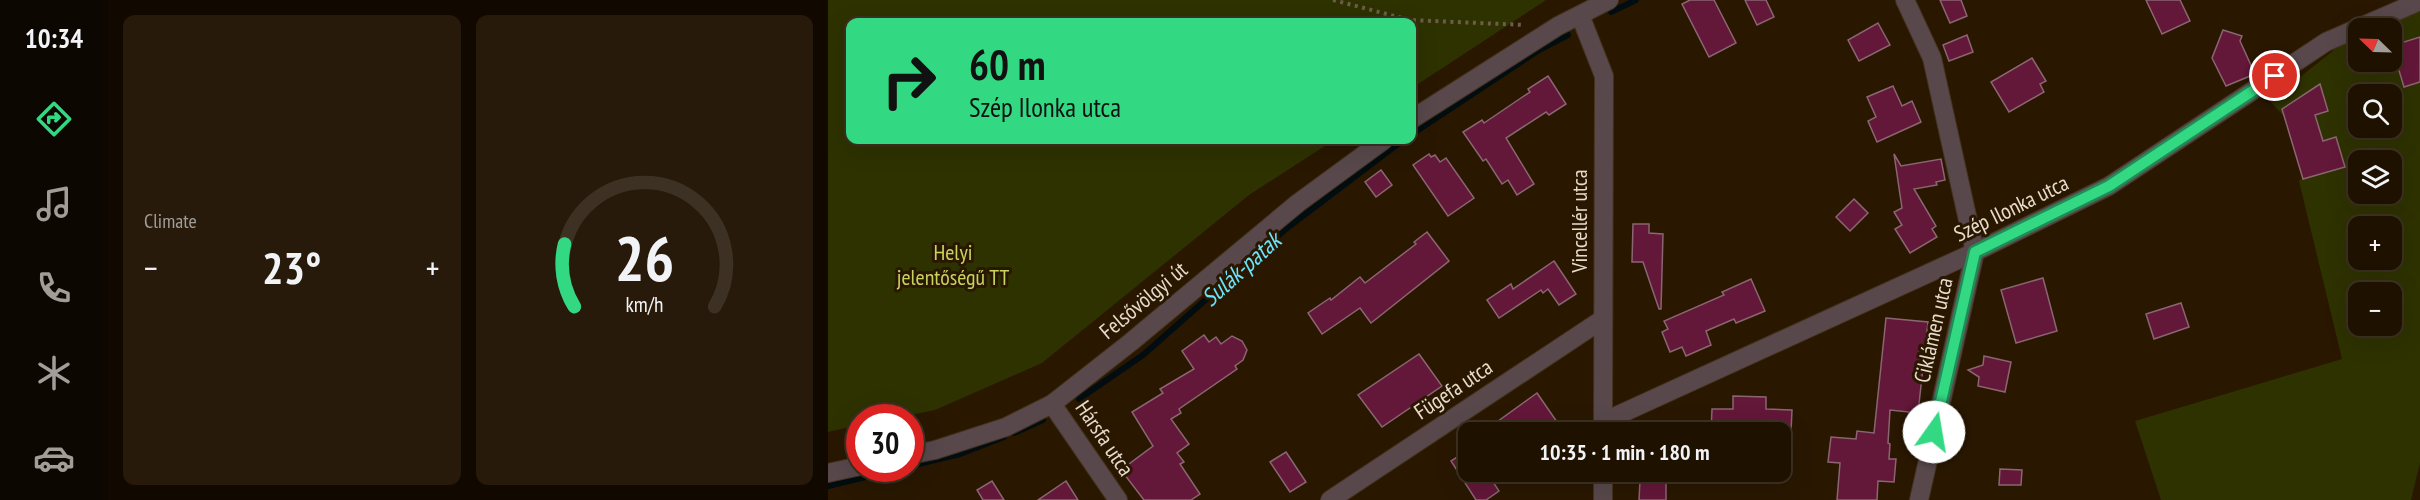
<!DOCTYPE html>
<html lang="en">
<head>
<meta charset="utf-8">
<style>
  :root { --surface:#1f1100; --page:#271a0a; --text:#f1f3f6; --muted:#a19d99; --line:#3c3122; --accent:#32d882 }
  body { margin:0; font-family:"PT Sans Narrow",sans-serif; background:var(--page); color:var(--text); height:100vh; display:flex; flex-direction:column; font-size:22px; white-space:nowrap }
  * { box-sizing:border-box; margin:0 }
  p { font-size:20px; color:var(--muted) }
  .icon { flex:none; width:33px; height:33px; fill:none; stroke:currentColor; stroke-width:2; stroke-linecap:round; stroke-linejoin:round }
  .map { position:relative; flex:1; overflow:hidden }
  .panel { display:flex; flex-direction:column; gap:15px; padding:15px; background:#110900; width:720px }
  .panel>* { flex:none }
  .banner { position:absolute; left:18px; top:18px; width:570px; height:126px; border-radius:12px; box-shadow:0 6px 24px #0002,0 0 0 2px var(--line); background:#32d882; color:#111; overflow:hidden }
  .needle { width:39px; rotate:293deg }
  .fabs { position:absolute; left:1520px; top:18px; display:grid; gap:12px }
  .fabs a { display:grid; place-items:center; width:54px; height:54px; border-radius:12px; background:var(--surface); box-shadow:0 6px 24px #0002,0 0 0 2px var(--line); font-size:30px }
  .speed { position:absolute; left:18px; top:404px; display:flex; gap:12px; font-size:30px; font-weight:700; text-align:center }
  .speed>* { display:grid; place-content:center; width:78px; height:78px; border-radius:50%; background:var(--surface); box-shadow:0 6px 24px #0002,0 0 0 2px var(--line); line-height:1 }
  .speed .limit { border:9px solid #d22; background:#fff; color:#111 }
  .pin { position:absolute; display:grid; place-items:center; width:51px; height:51px; color:#fff; margin:-26px; border:3px solid #fff; border-radius:50%; box-shadow:0 2px 6px #0007 }
  .me { position:absolute; width:66px; margin:-33px; rotate:13deg; stroke-linejoin:round; filter:drop-shadow(0 0 4px #0008) }
  .turn { display:flex; align-items:center; gap:21px; height:126px; padding:0 24px; font-size:27px }
  .turn .icon { width:78px; height:78px; stroke-width:2.5 }
  .turn b { display:block; font-size:42px; line-height:51px }
  .big { font-size:45px; font-weight:700; line-height:1.1 }
  .panel .widget { flex:1; display:flex; flex-direction:column; justify-content:center; gap:9px; min-width:0; padding:0 21px; border-radius:12px; background:var(--page) }
  .panel .dial { align-items:center; gap:0 }
  .dial svg { height:156px; overflow:visible; fill:none; stroke:var(--line); stroke-width:7; stroke-linecap:round; text-anchor:middle }
  .dial text { fill:var(--text); stroke:none }
  .heat { display:flex; justify-content:space-between; align-items:center; font-size:33px; direction:ltr }
  .panel .tiles { flex:1; display:grid; gap:15px; grid-template-columns:repeat(2,1fr) }
  .trip { position:absolute; left:630px; top:422px; width:333px; height:60px; border-radius:12px; background:var(--surface); box-shadow:0 6px 24px #0002,0 0 0 2px var(--line); font-weight:700; line-height:60px; text-align:center }
  main { display:flex; flex:1; min-height:0 }
  .dock { display:flex; flex-direction:column; width:108px; justify-content:space-around; align-items:center; background:#0c0700; color:var(--muted) }
  .dock .icon { width:42px; height:42px }
  .dock .current { color:var(--accent) }
  .dock b { font-size:27px; color:var(--text) }
  .map>svg:first-child { display:block }
  .green { fill:#2e3200; fill-rule:evenodd }
  .lines { fill:none; stroke-linecap:round; stroke-linejoin:round }
  .stream { stroke:#010d10; stroke-width:6 }
  .building { fill:#631739; stroke:#896671; stroke-width:1.5 }
  .minor-casing { stroke:#44321d; stroke-width:20 }
  .path { stroke:#6c5d48; stroke-width:4; stroke-dasharray:3 4.5; stroke-linecap:butt }
  .minor { stroke:#58484c; stroke-width:18 }
  .route-casing { stroke:#208c54; stroke-width:15 }
  .route { stroke:#32d882; stroke-width:10 }
  .labels { text-anchor:middle; dominant-baseline:central; stroke-width:6; stroke-linejoin:round; paint-order:stroke }
  .street-label { font-size:22px; fill:#e7dbcc; stroke:#291700 }
  .park-label { font-size:22px; fill:#c7d45e; stroke:#291700 }
  .water-label { font-size:24px; font-style:italic; fill:#69e4fc; stroke:#291700 }
</style>
</head>
<body>
<main>
<nav class="dock">
<b>10:34</b>
<svg class="icon current" aria-label="directions" viewBox="0 0 24 24"><path d="M12 3l9 9-9 9-9-9zM9 14v-3h6M13 9l2 2-2 2"/></svg>
<svg class="icon" aria-label="music" viewBox="0 0 24 24"><path d="M9 18V5l10-2v13"/><circle cx="6" cy="18" r="3"/><circle cx="16" cy="16" r="3"/></svg>
<svg class="icon" aria-label="phone" viewBox="0 0 24 24"><path d="M5 4h4l2 5-3 2q2 4 5 5l2-3 5 2v4C11 20 4 13 5 4z"/></svg>
<svg class="icon" aria-label="climate" viewBox="0 0 24 24"><path d="M12 3v18M4 7l16 10M4 17L20 7"/></svg>
<svg class="icon" aria-label="car" viewBox="0 0 24 24"><path d="M5 17H2v-5l4-1 3-4h7l3 4 3 1v5h-3M9 17h6M6 11h13"/><circle cx="7" cy="17" r="2"/><circle cx="17" cy="17" r="2"/></svg>
</nav>
<section class="panel">
<div class="tiles">
<div class="widget"><p>Climate</p>
<div class="heat"><a>−</a><b class="big">23°</b><a>+</a></div>
</div>
<div class="widget dial"><svg viewBox="0 0 100 80">
<path d="M14 69A42 42 0 1 1 86 69"/>
<path d="M14 69A42 42 0 0 1 9 37" stroke="#32d882"/>
<text x="50" y="56" font-size="32" font-weight="700">26</text>
<text x="50" y="72" font-size="11">km/h</text>
</svg></div>
</div>
</section>
<div class="map">
<svg width="1592" height="500" viewBox="0 0 1592 500">
  <rect width="100%" height="100%" fill="#291700"/>
  <g class="green">
    <polygon points="0,0 718,0 584,88 584,22 22,22 22,140 506,140 421,195 214,363 107,410 73,417 32,417 31,425 0,432"/>
    <path d="M 1592,11 L 1592,463 L 1583,500 L 1333,500 L 1307,421 L 1514,359 L 1471,181 L 1495,159 L 1442,101 L 1516,42 L 1530,37 L 1530,62 L 1563,62 L 1563,28 L 1550,28 ZM 1530,94 L 1563,94 L 1563,128 L 1530,128 ZM 1530,160 L 1563,160 L 1563,194 L 1530,194 ZM 1530,226 L 1563,226 L 1563,260 L 1530,260 ZM 1530,292 L 1563,292 L 1563,326 L 1530,326 Z"/>
  </g>
  <g class="lines">
    <g class="stream">
      <polyline points="783,12 808,0"/>
      <polyline points="584,134 711,50 740,35"/>
      <polyline points="251,399 315,355 459,228 575,140"/>
      <polyline points="186,433 215,420"/>
      <polyline points="82,466 132,454 176,437"/>
      <polyline points="0,486 74,468"/>
    </g>
  </g>
  <g class="building">
    <polygon points="862,0 886,0 908,43 881,57 854,4"/>
    <polygon points="917,0 938,0 946,17 929,25"/>
    <polygon points="1112,0 1133,0 1139,16 1122,23"/>
    <polygon points="1318,0 1352,0 1362,21 1334,34"/>
    <polygon points="1050,23 1062,45 1031,61 1020,40"/>
    <polygon points="1395,30 1414,36 1412,41 1427,74 1398,86 1384,58"/>
    <polygon points="1139,35 1145,52 1121,61 1115,45"/>
    <polygon points="1592,37 1592,82 1576,87 1570,67 1563,69 1563,46"/>
    <polygon points="1204,58 1218,81 1212,84 1216,92 1181,112 1163,82"/>
    <polygon points="720,76 738,104 721,115 718,112 678,138 706,184 689,195 680,180 674,184 658,159 655,161 635,132 654,120 656,123 690,100 702,92 700,89"/>
    <polygon points="1492,84 1500,111 1487,115 1495,141 1508,137 1517,167 1475,179 1454,109"/>
    <polygon points="1065,86 1074,106 1084,101 1093,122 1049,142 1040,121 1048,117 1039,97"/>
    <polygon points="601,154 603,157 607,155 612,162 618,158 646,198 620,216 585,165"/>
    <polygon points="1066,154 1073,166 1113,159 1117,180 1108,182 1109,185 1086,189 1108,226 1104,229 1109,237 1082,253 1067,229 1074,225 1066,212 1074,208"/>
    <polygon points="553,170 564,185 548,197 537,182"/>
    <polygon points="1026,199 1040,213 1022,231 1008,217"/>
    <polygon points="805,224 821,224 821,233 835,234 833,309 831,309 815,262 804,262"/>
    <polygon points="599,232 621,261 543,323 532,308 494,334 480,313 502,298 503,300 532,277 537,283 588,244 586,242"/>
    <polygon points="726,261 748,294 731,305 720,289 715,293 713,290 671,318 659,300 683,284 685,289"/>
    <polygon points="1215,278 1229,331 1188,343 1173,290"/>
    <polygon points="923,279 937,311 908,323 906,319 878,331 883,345 858,356 854,347 842,352 834,332 840,329 836,321 896,295 894,292"/>
    <polygon points="1353,303 1361,327 1326,339 1318,314"/>
    <polygon points="1058,318 1100,322 1090,413 1062,410 1060,443 1062,444 1061,459 1068,459 1066,482 1050,481 1049,500 1009,500 1012,463 1000,462 1003,437 1028,439 1029,431 1046,433"/>
    <polygon points="376,335 381,342 388,337 393,344 404,336 414,341 419,350 415,360 407,366 409,369 351,409 353,413 343,419 361,444 349,453 356,462 352,464 372,494 363,500 316,500 293,470 325,446 304,412 335,393 332,389 366,369 354,351"/>
    <polygon points="591,354 614,386 554,427 530,395"/>
    <polygon points="1156,356 1183,362 1177,392 1150,386 1151,377 1140,370 1155,365"/>
    <polygon points="709,393 736,432 655,432"/>
    <polygon points="905,396 938,397 938,409 964,410 963,432 883,432 884,409 905,409"/>
    <polygon points="640,450 640,471 658,471 671,491 658,500 648,500 623,461"/>
    <polygon points="458,452 478,482 462,492 442,462"/>
    <polygon points="1172,469 1194,470 1193,485 1171,485"/>
    <polygon points="164,481 176,500 155,500 149,490"/>
    <polygon points="238,481 250,500 210,500"/>
    <polygon points="812,481 838,481 838,500 811,500"/>
  </g>
  <g class="lines">
    <g class="minor-casing">
      <g id="minor">
        <polyline points="1077,0 1104,58 1147,252 1091,500"/>
        <polyline points="752,15 776,76 775,432"/>
        <polyline points="584,119 730,26 781,0"/>
        <polyline points="224,404 290,500"/>
        <polyline points="775,422 1147,252 1281,186 1498,42 1592,1"/>
        <polyline points="82,455 107,450 178,427 224,404 303,342 470,203 556,140"/>
        <polyline points="0,473 32,466"/>
        <polyline points="502,500 775,319"/>
        <polyline points="775,500 775,471"/>
      </g>
    </g>
    <polyline class="path" points="505,0 582,20 697,25"/>
    <use href="#minor" class="minor"/>
  </g>
  <g class="lines">
    <g class="route-casing">
      <polyline id="route" points="1106,432 1147,252 1281,186 1447,76"/>
    </g>
    <use href="#route" class="route"/>
  </g>
  <g class="labels">
    <g class="street-label">
      <text transform="translate(1183 208) rotate(-26)">Szép Ilonka utca</text>
      <text transform="translate(751 221) rotate(-90)">Vincellér utca</text>
      <text transform="translate(315 300) rotate(-40)">Felsővölgyi út</text>
      <text transform="translate(1105 330) rotate(-77)">Ciklámen utca</text>
      <text transform="translate(625 389) rotate(-34)">Fügefa utca</text>
      <text transform="translate(277 438) rotate(56)">Hársfa utca</text>
    </g>
    <g class="park-label">
      <text x="125" y="252">Helyi<tspan x="125" dy="25">jelentőségű TT</tspan></text>
    </g>
    <g class="water-label">
      <text transform="translate(413 269) rotate(-42)">Sulák-patak</text>
    </g>
  </g>
</svg>
<div class="fabs">
<a><svg class="needle" viewBox="-14 -14 28 28"><path d="M0-13l5 13h-10z" fill="#e53935"/><path d="M0 13l5-13h-10z" fill="#a19d99"/></svg></a>
<a><svg class="icon" aria-label="search" viewBox="0 0 24 24"><circle cx="10" cy="10" r="6"/><path d="M15 15l6 6"/></svg></a>
<a><svg class="icon" aria-label="layers" viewBox="0 0 24 24"><path d="M12 4l9 5-9 5-9-5zM3 14l9 5 9-5"/></svg></a>
<a>+</a>
<a>−</a>
</div>
<div class="speed"><div class="limit">30</div></div>
<div class="pin" style="left:1447px;top:76px;background:#d93025"><svg class="icon" aria-label="arrive" viewBox="0 0 24 24"><path d="M6 21V4h12l-3 4 3 4H6"/></svg></div>
<svg class="me" style="left:1106px;top:432px" viewBox="-20 -20 40 40"><circle r="19" fill="#fff"/><path d="M0-13L10 11 0 6-10 11z" fill="#32d882"/></svg>
<div class="trip">10:35 · 1 min · 180 m</div>
<div class="banner">
<div class="turn"><svg class="icon" aria-label="right" viewBox="0 0 24 24"><path d="M7 20v-9h11M14 6l5 5-5 5"/></svg><div><b>60 m</b>Szép Ilonka utca</div></div>
</div>
</div>
</main>
</body>
</html>
